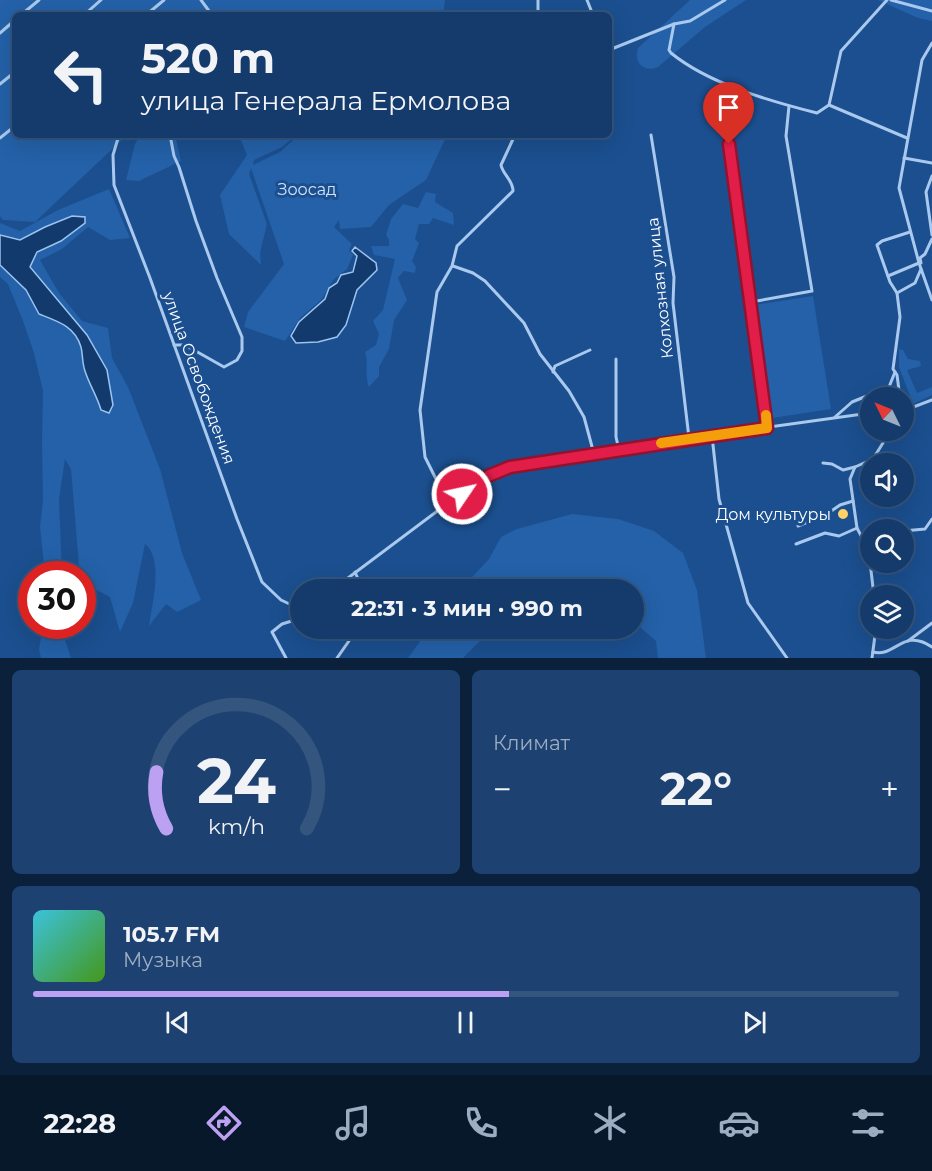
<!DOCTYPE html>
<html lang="ru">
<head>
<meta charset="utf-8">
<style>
  :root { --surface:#143b6b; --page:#1d4271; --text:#f1f3f6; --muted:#9dadc1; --line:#33557e; --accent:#bca0f2 }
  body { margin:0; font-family:Montserrat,sans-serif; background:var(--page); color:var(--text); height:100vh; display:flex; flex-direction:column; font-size:22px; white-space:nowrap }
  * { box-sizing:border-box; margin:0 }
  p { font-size:20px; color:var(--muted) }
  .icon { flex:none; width:33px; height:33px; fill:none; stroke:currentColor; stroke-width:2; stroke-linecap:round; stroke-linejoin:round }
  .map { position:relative; height:658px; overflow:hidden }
  .side { display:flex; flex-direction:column; gap:12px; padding:12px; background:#0b203b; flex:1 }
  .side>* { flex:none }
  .guide { position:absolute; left:12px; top:12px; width:600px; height:126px; border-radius:9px; box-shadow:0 6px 24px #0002,0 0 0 2px var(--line); background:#143b6b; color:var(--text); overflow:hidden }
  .needle { width:39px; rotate:313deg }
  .fabs { position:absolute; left:860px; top:387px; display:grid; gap:12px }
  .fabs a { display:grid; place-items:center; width:54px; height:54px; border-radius:50%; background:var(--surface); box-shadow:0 6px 24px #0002,0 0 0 2px var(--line); font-size:30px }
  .speed { position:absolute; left:18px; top:561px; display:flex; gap:12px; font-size:30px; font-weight:700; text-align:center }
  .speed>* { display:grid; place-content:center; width:78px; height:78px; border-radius:50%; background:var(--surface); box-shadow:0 6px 24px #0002,0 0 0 2px var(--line); line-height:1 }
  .speed .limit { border:9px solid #d22; background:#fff; color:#111 }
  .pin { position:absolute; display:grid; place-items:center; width:51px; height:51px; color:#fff; margin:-62px -26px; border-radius:50% 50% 50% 0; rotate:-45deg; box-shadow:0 0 6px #0007 }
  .pin .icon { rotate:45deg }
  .me { position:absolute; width:66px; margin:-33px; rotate:56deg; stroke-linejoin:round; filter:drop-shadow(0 0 4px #0008) }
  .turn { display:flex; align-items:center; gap:21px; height:126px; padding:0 30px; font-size:27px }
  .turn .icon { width:78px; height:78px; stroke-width:2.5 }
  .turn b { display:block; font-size:42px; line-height:51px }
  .big { font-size:45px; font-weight:700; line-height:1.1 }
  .side .tile { flex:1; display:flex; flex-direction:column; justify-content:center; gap:9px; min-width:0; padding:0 21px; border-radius:9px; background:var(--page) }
  .side .dial { align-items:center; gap:0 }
  .dial svg { height:156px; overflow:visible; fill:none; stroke:var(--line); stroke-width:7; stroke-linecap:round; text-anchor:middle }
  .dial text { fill:var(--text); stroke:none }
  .song { display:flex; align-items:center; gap:18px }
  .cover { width:72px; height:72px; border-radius:9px; background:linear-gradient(135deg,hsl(190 70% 55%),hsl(100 70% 35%)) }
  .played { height:6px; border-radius:3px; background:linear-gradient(90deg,var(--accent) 55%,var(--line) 55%) }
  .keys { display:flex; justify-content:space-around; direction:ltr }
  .heat { display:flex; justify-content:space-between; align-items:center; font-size:33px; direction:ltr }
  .side .tiles { flex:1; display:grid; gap:12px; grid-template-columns:1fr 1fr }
  .tile:last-child { grid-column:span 2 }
  .trip { position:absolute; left:290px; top:579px; width:354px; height:60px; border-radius:30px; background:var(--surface); box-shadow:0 6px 24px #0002,0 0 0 2px var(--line); font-weight:700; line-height:60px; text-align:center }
  .dock { display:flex; height:96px; justify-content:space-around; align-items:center; background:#08182b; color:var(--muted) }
  .dock .icon { width:42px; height:42px }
  .dock .selected { color:var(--accent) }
  .dock b { font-size:27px; color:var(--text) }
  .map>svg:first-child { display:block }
  .green { fill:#2461a8 }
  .water { fill:#123a6d; stroke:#9cc4f0; stroke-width:1.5 }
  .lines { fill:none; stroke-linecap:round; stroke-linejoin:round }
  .minor { stroke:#a9c9ee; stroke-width:3 }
  .route-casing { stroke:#92132f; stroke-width:15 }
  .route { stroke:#e11d48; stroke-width:10 }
  .slow { stroke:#f59e0b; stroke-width:10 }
  .poi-dot { fill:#ffd166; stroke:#1b4f8f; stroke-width:2 }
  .labels { text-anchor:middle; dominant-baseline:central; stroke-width:6; stroke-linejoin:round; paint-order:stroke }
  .park-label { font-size:16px; fill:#cfe3fa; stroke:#1b4f8f }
  .street-label { font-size:16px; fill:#fff; stroke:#1b4f8f }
  .poi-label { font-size:16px; fill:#fff; stroke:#1b4f8f; text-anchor:end }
</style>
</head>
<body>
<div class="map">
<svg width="932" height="658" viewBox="0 0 932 658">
  <rect width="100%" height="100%" fill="#1b4f8f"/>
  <g class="green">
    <polygon points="0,0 445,0 443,15 15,15 15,135 127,135 35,222 3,220 0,216"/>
    <path d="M 690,0 L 746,0 L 705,27 L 658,67 C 644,73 633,62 638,48 Z"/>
    <polygon points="878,0 932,0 932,21 918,18"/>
    <polygon points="141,135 175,135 181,161 139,181 126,180 135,144"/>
    <polygon points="239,135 296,135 282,147 254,160 253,165 280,152 299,135 447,135 426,180 389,205 371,227 340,229 339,220 334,227 352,244 349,250 353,255 347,269 333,280 322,299 300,318 285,341 244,327 248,312 284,264 251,168 249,174 267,224 260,253 261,265 229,234 220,195 247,155"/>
    <path d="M 109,189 L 130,238 L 110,240 L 88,227 L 62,249 L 40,260 L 59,293 L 82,321 L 108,328 L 112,358 L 128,387 L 160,469 L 182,553 L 201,600 L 177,612 L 166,604 L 149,626 C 152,604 164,559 145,544 L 133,603 L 120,632 L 110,597 L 89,586 L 79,566 L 71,469 L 65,459 L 59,499 L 62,574 L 45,574 L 40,527 L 43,500 L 42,442 L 43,391 L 34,353 L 23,321 L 8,284 L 0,277 L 0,223 L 20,231 L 58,210 Z"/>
    <path d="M 426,192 L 436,194 L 435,202 L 453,213 L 454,225 L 433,218 L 429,224 L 419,224 L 415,239 L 419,243 L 412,261 L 416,267 L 415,273 L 404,271 L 398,278 L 407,300 L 394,320 L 389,349 L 379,367 L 379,376 L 369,387 C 364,375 369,364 365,352 L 376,345 L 379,334 L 373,321 L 383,310 L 395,259 L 374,255 L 371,246 L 389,246 L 389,240 L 386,235 L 391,219 L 403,204 L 418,208 Z"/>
    <polygon points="813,296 831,409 772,418 754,305"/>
    <polygon points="899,349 903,350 908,359 920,361 921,366 907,370 917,393 932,387 932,395 913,404 899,367"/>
    <polygon points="572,514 618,519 654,531 683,553 697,590 706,658 658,658 656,641 633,621 633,590 461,589 489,559 501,537 517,529"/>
    <polygon points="43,626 64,626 65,640 71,658 41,658 39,649"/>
    <polygon points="429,629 429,628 492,629 463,658 408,658"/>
  </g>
  <g class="water">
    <path d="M 72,216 L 85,217 L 85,223 L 61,241 L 37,252 L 30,267 L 87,335 L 107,370 L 113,405 L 109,413 L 101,410 C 97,396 89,384 85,371 C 82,363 83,355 81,347 C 75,326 57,321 39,314 L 26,290 L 0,265 L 0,235 L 20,240 L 45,227 Z"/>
    <polygon points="355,247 376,263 377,270 357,290 346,325 337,337 318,342 296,343 291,336 299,322 325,299 329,288 337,283 341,275 353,272 357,256 352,251"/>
  </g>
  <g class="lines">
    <g class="minor">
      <polyline points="201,0 212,15"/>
      <polyline points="587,0 593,15"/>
      <polyline points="887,0 841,51 829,105 907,138"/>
      <polyline points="891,0 932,11"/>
      <polyline points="21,15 39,0"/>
      <polyline points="84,15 101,0"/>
      <polyline points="146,15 164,0"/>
      <polyline points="538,15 538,0"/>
      <path d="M 674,24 L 669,50 L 671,53 C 709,84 770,101 817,113 L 829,105"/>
      <polyline points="0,33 15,20"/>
      <polyline points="932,43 922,60 899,188 919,263 932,300"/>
      <polyline points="609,50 674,24 690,21 725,0"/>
      <polyline points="0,84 15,72"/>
      <polyline points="726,127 767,428"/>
      <polyline points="119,135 113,155 114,185 150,278 237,519 262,582 281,600 300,609"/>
      <polyline points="170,135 174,156 179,167 196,221 217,278 242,337 242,351 237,360 224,367 185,345 174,345"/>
      <polyline points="651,135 674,277 673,303 689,438"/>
      <polyline points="0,138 15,126"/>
      <polyline points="904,158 932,163"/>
      <polyline points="932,176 926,192 932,235"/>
      <polyline points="921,263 920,258 925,254 932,239"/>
      <polyline points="453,266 473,273 485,281 524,323 540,354 569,391 584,417 594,454"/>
      <polyline points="888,276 919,263"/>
      <polyline points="897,293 890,282 877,245 882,241 910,232"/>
      <polyline points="751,302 812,291 786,136 789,106"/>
      <polyline points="616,359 616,437 619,450"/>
      <polyline points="553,372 555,366 590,350"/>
      <polyline points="900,398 897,375 893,369 900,317 897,293 915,283 921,269"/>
      <polyline points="903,405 907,411 903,415"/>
      <polyline points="903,411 932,400"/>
      <polyline points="835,417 852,402 889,387 895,372"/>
      <polyline points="712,436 719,499 748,603 787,658"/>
      <polyline points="823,463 832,464 843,470 855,467"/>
      <path d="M 448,503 L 425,457 L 420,410 L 437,292 L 452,266 L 457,246 L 513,191 C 513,180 503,175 501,165 L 514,137"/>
      <polyline points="798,526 827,514 840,505 853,501"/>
      <polyline points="903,531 925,529 932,519"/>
      <polyline points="796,544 825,533 839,536 857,528"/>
      <polyline points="870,560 866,545 857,528 850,479 855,467 873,459 891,430"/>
      <polyline points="870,562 874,596"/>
      <polyline points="355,572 363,590"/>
      <polyline points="332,590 448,503 488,475 510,467 689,438 870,413"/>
      <polyline points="908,641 932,623"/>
      <path d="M 873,652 C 895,658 903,627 932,647"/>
      <polyline points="286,658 272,632 282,624 295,620 300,610"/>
      <polyline points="337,658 358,628"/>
      <polyline points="872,658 876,628"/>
    </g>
  </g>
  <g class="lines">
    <g class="route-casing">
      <polyline id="route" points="462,494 488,476 510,467 767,428 729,144"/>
    </g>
    <use href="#route" class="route"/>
    <polyline class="slow" points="661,443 767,428 766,415"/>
  </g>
  <circle class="poi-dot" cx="843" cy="514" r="6"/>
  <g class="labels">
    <g class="park-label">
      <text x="307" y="189">Зоосад</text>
    </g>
    <g class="street-label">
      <text transform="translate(660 288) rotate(-96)">Колхозная улица</text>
      <text transform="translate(199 378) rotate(70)">улица Освобождения</text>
    </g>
    <g class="poi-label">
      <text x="831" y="514">Дом культуры</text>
    </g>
  </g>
</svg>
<div class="fabs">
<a><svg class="needle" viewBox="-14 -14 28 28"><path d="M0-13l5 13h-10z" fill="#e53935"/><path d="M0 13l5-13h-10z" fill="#9dadc1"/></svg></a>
<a><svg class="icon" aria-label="sound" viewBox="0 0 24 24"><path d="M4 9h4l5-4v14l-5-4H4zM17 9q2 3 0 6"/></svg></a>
<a><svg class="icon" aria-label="search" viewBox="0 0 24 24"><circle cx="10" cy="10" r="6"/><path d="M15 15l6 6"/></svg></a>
<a><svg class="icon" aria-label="layers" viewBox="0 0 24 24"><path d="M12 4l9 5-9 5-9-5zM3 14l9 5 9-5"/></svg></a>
</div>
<div class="speed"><div class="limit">30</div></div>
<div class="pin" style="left:729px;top:144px;background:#d93025"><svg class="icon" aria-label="arrive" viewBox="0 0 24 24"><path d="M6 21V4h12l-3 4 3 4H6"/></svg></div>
<svg class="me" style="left:462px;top:494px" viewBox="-20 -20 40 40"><circle r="17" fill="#e11d48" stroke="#fff" stroke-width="3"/><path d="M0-11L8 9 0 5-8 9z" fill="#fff"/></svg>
<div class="trip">22:31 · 3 мин · 990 m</div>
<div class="guide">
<div class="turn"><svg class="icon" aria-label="left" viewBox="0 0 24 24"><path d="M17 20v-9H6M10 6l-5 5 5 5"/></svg><div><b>520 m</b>улица Генерала Ермолова</div></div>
</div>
</div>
<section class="side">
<div class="tiles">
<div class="tile dial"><svg viewBox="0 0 100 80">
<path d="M14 69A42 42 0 1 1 86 69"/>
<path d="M14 69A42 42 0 0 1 9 40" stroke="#bca0f2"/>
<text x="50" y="56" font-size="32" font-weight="700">24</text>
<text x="50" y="72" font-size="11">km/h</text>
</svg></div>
<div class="tile"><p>Климат</p>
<div class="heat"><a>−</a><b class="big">22°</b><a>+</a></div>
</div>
<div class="tile">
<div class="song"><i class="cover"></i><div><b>105.7 FM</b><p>Музыка</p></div></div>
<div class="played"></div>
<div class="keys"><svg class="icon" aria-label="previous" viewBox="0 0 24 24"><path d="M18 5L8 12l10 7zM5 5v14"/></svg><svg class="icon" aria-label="pause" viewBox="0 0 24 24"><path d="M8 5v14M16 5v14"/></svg><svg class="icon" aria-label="next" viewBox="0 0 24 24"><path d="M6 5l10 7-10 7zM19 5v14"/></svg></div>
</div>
</div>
</section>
<nav class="dock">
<b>22:28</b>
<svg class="icon selected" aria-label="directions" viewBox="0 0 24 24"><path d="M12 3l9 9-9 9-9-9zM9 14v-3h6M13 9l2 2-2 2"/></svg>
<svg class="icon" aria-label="music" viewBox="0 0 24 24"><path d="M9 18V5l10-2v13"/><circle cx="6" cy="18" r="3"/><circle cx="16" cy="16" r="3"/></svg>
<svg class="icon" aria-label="phone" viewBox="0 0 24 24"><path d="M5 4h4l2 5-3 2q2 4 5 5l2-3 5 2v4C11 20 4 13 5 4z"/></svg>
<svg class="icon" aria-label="climate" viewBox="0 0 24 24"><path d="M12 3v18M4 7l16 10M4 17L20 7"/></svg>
<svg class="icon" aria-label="car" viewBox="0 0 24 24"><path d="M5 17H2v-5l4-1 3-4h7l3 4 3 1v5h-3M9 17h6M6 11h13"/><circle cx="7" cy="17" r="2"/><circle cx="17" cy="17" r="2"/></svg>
<svg class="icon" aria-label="filters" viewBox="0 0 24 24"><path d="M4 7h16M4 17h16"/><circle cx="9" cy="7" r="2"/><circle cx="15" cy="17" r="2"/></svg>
</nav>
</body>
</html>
